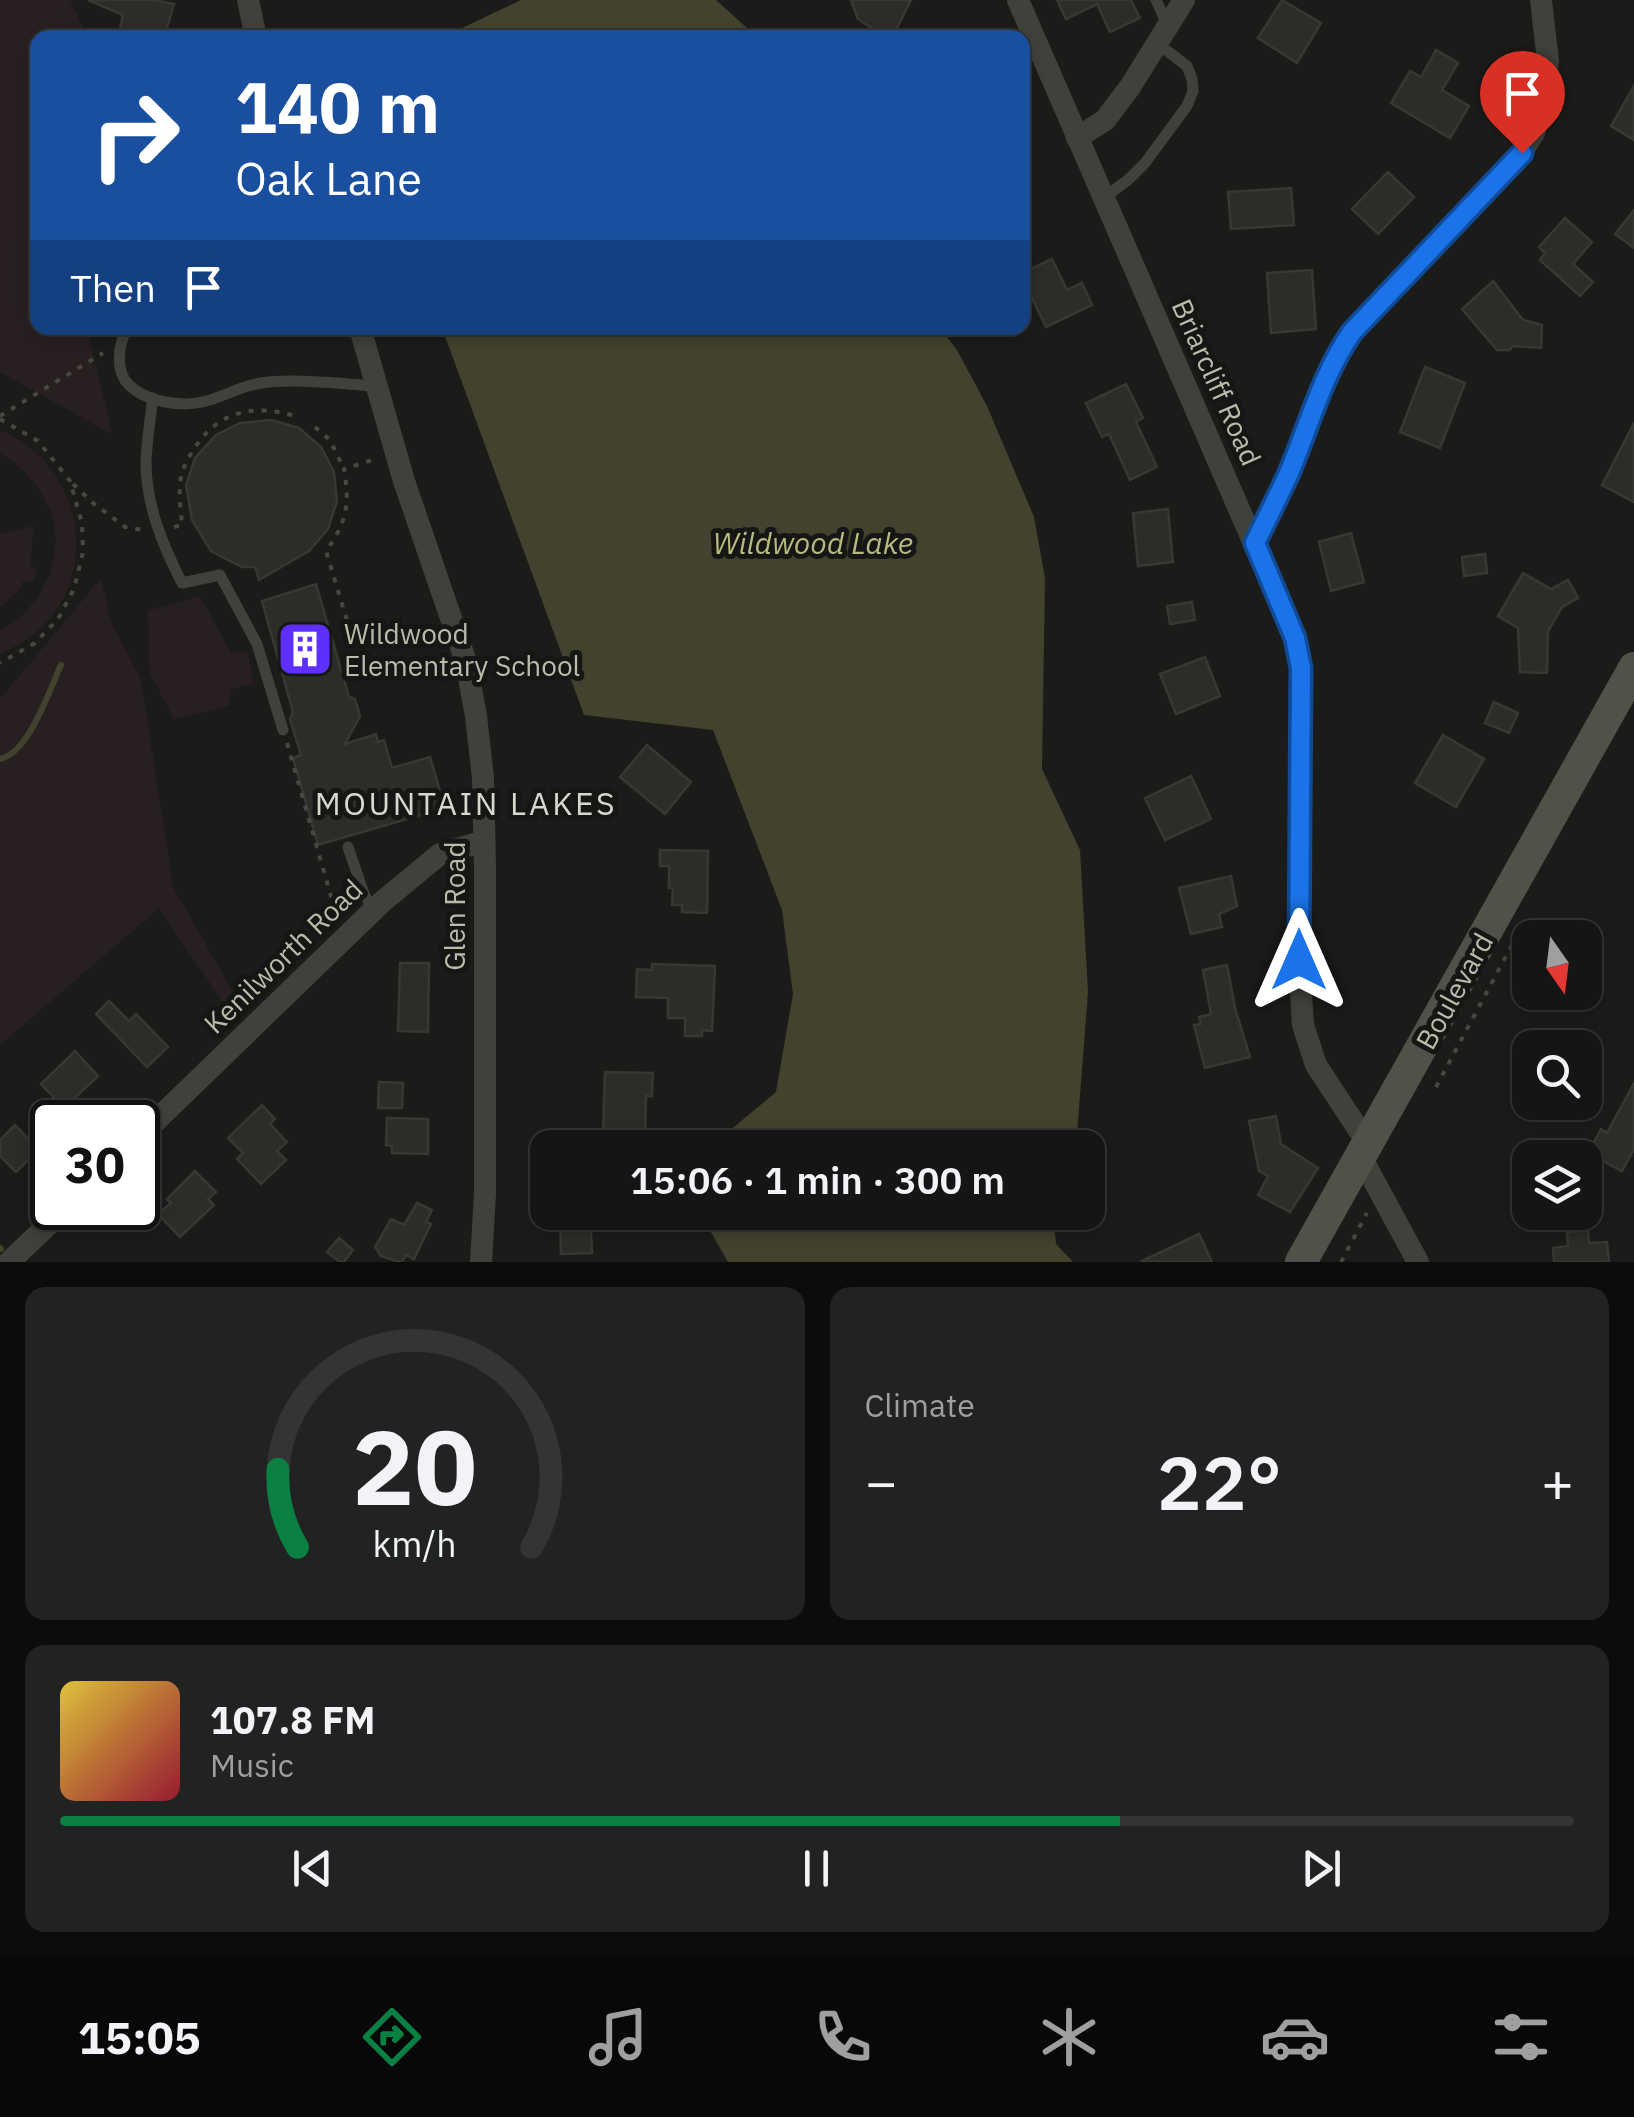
<!DOCTYPE html>
<html lang="en">
<head>
<meta charset="utf-8">
<style>
  :root { --surface:#141514; --page:#212222; --text:#f1f3f6; --muted:#9d9fa0; --line:#333434; --accent:#0b8043 }
  body { margin:0; font-family:"IBM Plex Sans",sans-serif; background:var(--page); color:var(--text); height:100vh; display:flex; flex-direction:column; font-size:38px; white-space:nowrap }
  * { box-sizing:border-box; margin:0 }
  p { font-size:32px; color:var(--muted) }
  .icon { flex:none; width:55px; height:55px; fill:none; stroke:currentColor; stroke-width:2; stroke-linecap:round; stroke-linejoin:round }
  .map { position:relative; height:1262px; overflow:hidden }
  .drawer { display:flex; flex-direction:column; gap:25px; padding:25px; background:#0b0c0b; flex:1 }
  .drawer>* { flex:none }
  .top-card { position:absolute; left:30px; top:30px; width:1000px; height:305px; border-radius:20px; box-shadow:0 5px 15px #0003,0 0 0 2px var(--line); background:#1a4fa0; color:#fff; overflow:hidden }
  .needle { width:65px; rotate:166deg }
  .fabs { position:absolute; left:1512px; top:920px; display:grid; gap:20px }
  .fabs a { display:grid; place-items:center; width:90px; height:90px; border-radius:20px; background:var(--surface); box-shadow:0 5px 15px #0003,0 0 0 2px var(--line); font-size:50px }
  .speed { position:absolute; left:30px; top:1100px; display:flex; gap:20px; font-size:50px; font-weight:700; text-align:center }
  .speed>* { display:grid; place-content:center; width:130px; height:130px; border-radius:50%; background:var(--surface); box-shadow:0 5px 15px #0003,0 0 0 2px var(--line); line-height:1 }
  .speed .limit { border:5px solid #111; border-radius:15px; background:#fff; color:#111 }
  .pin { position:absolute; display:grid; place-items:center; width:85px; height:85px; color:#fff; margin:-102px -42px; border-radius:50% 50% 50% 0; rotate:-45deg; box-shadow:0 0 10px #0007 }
  .pin .icon { rotate:45deg }
  .me { position:absolute; width:110px; margin:-55px; rotate:0deg; stroke-linejoin:round; filter:drop-shadow(0 0 8px #0008) }
  .turn { display:flex; align-items:center; gap:35px; height:210px; padding:0 40px; font-size:45px }
  .turn .icon { width:130px; height:130px; stroke-width:2.5 }
  .turn b { display:block; font-size:70px; line-height:85px }
  .then { display:flex; align-items:center; height:95px; padding:0 40px; background:#0003; gap:20px; font-size:38px }
  .big { font-size:75px; font-weight:600; line-height:1.1 }
  .drawer .widget { flex:1; display:flex; flex-direction:column; justify-content:center; gap:15px; min-width:0; padding:0 35px; border-radius:20px; background:var(--page) }
  .drawer .dial { align-items:center; gap:0 }
  .dial svg { height:260px; overflow:visible; fill:none; stroke:var(--line); stroke-width:7; stroke-linecap:round; text-anchor:middle }
  .dial text { fill:var(--text); stroke:none }
  .song { display:flex; align-items:center; gap:30px }
  .cover { width:120px; height:120px; border-radius:15px; background:linear-gradient(135deg,hsl(50 70% 55%),hsl(350 70% 35%)) }
  .played { height:10px; border-radius:5px; background:linear-gradient(90deg,var(--accent) 70%,var(--line) 70%) }
  .keys { display:flex; justify-content:space-around; direction:ltr }
  .heat { display:flex; justify-content:space-between; align-items:center; font-size:55px; direction:ltr }
  .drawer .tiles { flex:1; display:grid; gap:25px; grid-template-columns:1fr 1fr }
  .widget:last-child { grid-column:span 2 }
  .trip { position:absolute; left:530px; top:1130px; width:575px; height:100px; border-radius:20px; background:var(--surface); box-shadow:0 5px 15px #0003,0 0 0 2px var(--line); font-weight:600; line-height:100px; text-align:center }
  .dock { display:flex; height:160px; justify-content:space-around; align-items:center; background:#080808; color:var(--muted) }
  .dock .icon { width:70px; height:70px }
  .dock .selected { color:var(--accent) }
  .dock b { font-size:45px; color:var(--text) }
  .map>svg:first-child { display:block }
  .green { fill:#281f21 }
  .water { fill:#42422e }
  .lines { fill:none; stroke-linecap:round; stroke-linejoin:round }
  .stream { stroke:#42422e; stroke-width:6 }
  .building { fill:#2b2d29; stroke:#363833; stroke-width:2.5 }
  .path { stroke:#464940; stroke-width:4; stroke-dasharray:5 8; stroke-linecap:butt }
  .service { stroke:#3f423a; stroke-width:11 }
  .minor { stroke:#3f423a; stroke-width:22 }
  .secondary { stroke:#4f5248; stroke-width:32 }
  .route-casing { stroke:#114b97; stroke-width:25 }
  .route { stroke:#1a73e8; stroke-width:18 }
  .labels { text-anchor:middle; dominant-baseline:central; stroke-width:10; stroke-linejoin:round; paint-order:stroke }
  .street-label { font-size:28px; fill:#b8bdab; stroke:#161714 }
  .poi-label { font-size:28px; fill:#b8bdab; stroke:#161714; text-anchor:start }
  .water-label { font-size:30px; font-style:italic; fill:#b8ba80; stroke:#161714 }
  .quarter-label { font-size:32px; letter-spacing:2.5px; fill:#d5d8cd; stroke:#161714 }
</style>
</head>
<body>
<div class="map">
<svg width="1634" height="1262" viewBox="0 0 1634 1262">
  <rect width="100%" height="100%" fill="#1b1c1a"/>
  <g class="green">
    <polygon points="0,0 70,0 87,37 38,38 38,328 87,328 112,434 0,372"/>
    <path d="M 0,430 C 100,472 103,614 0,653 L 0,630 C 39,612 64,561 53,519 C 45,491 24,467 0,453 Z"/>
    <polygon points="33,526 31,566 38,569 32,582 24,580 17,592 0,607 0,534"/>
    <polygon points="101,578 110,620 141,680 173,887 233,992 286,943 307,951 235,1020 159,908 0,1045 0,699"/>
    <polygon points="200,596 231,653 247,651 254,683 231,689 229,706 174,719 150,673 148,611"/>
  </g>
  <g class="water">
    <polygon points="521,0 716,0 757,37 443,37"/>
    <polygon points="442,328 940,328 957,350 987,406 1034,517 1045,578 1042,769 1080,850 1088,992 1076,1147 710,1147 776,1092 793,994 782,910 713,730 584,715"/>
    <polygon points="700,1213 1053,1213 1056,1244 1073,1262 728,1262"/>
  </g>
  <g class="lines">
    <g class="stream">
      <path d="M 0,759 C 29,753 49,691 61,665"/>
      <polyline points="0,1248 1,1249"/>
    </g>
  </g>
  <g class="building">
    <polygon points="88,0 153,0 174,4 164,38 118,38 123,15"/>
    <polygon points="851,0 911,0 895,32 883,36 858,19"/>
    <polygon points="1057,0 1131,0 1140,18 1110,32 1097,4 1066,19"/>
    <polygon points="1282,0 1321,23 1297,63 1258,38"/>
    <polygon points="1436,50 1458,63 1442,90 1469,106 1450,138 1391,103 1410,71 1421,77"/>
    <polygon points="1634,86 1634,140 1611,126"/>
    <polygon points="1388,172 1414,197 1378,234 1352,209"/>
    <polygon points="1291,188 1294,225 1231,229 1228,192"/>
    <polygon points="1634,210 1634,248 1615,234"/>
    <polygon points="1565,218 1592,242 1573,264 1593,282 1580,296 1540,260 1545,253 1539,247"/>
    <polygon points="1052,259 1067,290 1082,283 1092,305 1046,327 1022,278 1022,273"/>
    <polygon points="1312,270 1316,329 1271,333 1267,273"/>
    <polygon points="1493,281 1523,320 1542,325 1541,348 1513,346 1509,350 1497,350 1462,309"/>
    <polygon points="1425,367 1465,383 1440,448 1400,432"/>
    <polygon points="1126,384 1143,418 1136,422 1157,467 1130,480 1109,434 1102,437 1086,403"/>
    <polygon points="271,420 299,428 321,447 334,472 337,501 328,529 309,551 259,580 255,567 242,567 211,551 192,520 186,485 195,458 216,435 240,423"/>
    <polygon points="1634,423 1634,502 1602,485"/>
    <polygon points="1168,509 1173,562 1138,566 1133,513"/>
    <polygon points="1351,533 1364,582 1331,591 1319,542"/>
    <polygon points="1485,554 1487,573 1464,576 1462,557"/>
    <polygon points="1523,573 1551,589 1568,580 1578,598 1562,607 1548,631 1547,673 1520,672 1518,628 1498,616"/>
    <polygon points="316,584 349,697 355,699 360,716 345,744 376,734 378,742 384,740 392,768 430,757 445,808 318,845 293,758 301,755 290,719 293,712 262,601"/>
    <polygon points="1192,602 1195,620 1170,624 1167,606"/>
    <polygon points="1205,657 1220,696 1176,714 1160,674"/>
    <polygon points="1494,702 1518,713 1509,733 1485,723"/>
    <polygon points="1443,735 1484,759 1456,807 1415,783"/>
    <polygon points="647,745 691,782 665,814 620,777"/>
    <polygon points="1191,776 1211,819 1165,840 1145,798"/>
    <polygon points="660,850 708,851 707,913 682,912 682,905 672,905 673,888 669,888 669,866 660,866"/>
    <polygon points="1231,876 1237,906 1219,914 1222,927 1191,934 1179,888"/>
    <polygon points="400,963 429,963 428,1032 398,1031"/>
    <polygon points="652,964 715,966 712,1031 702,1030 702,1036 685,1036 685,1018 668,1018 668,998 636,997 637,969 652,970"/>
    <polygon points="1227,965 1235,1008 1250,1057 1205,1068 1194,1025 1201,1024 1199,1017 1211,1014 1203,970"/>
    <polygon points="109,1001 129,1021 136,1014 168,1047 147,1067 96,1014"/>
    <polygon points="75,1051 98,1076 64,1108 41,1084"/>
    <polygon points="605,1072 653,1073 652,1096 646,1096 645,1134 603,1133"/>
    <polygon points="379,1082 403,1083 402,1108 378,1108"/>
    <polygon points="1634,1083 1634,1149 1622,1171 1588,1153 1601,1129 1607,1133"/>
    <polygon points="262,1105 275,1119 270,1124 287,1142 277,1151 286,1160 261,1184 237,1159 243,1153 228,1138"/>
    <polygon points="1276,1116 1281,1144 1318,1168 1290,1212 1258,1195 1268,1176 1259,1171 1249,1121"/>
    <polygon points="387,1118 428,1119 428,1154 392,1153 392,1146 386,1145"/>
    <polygon points="15,1125 39,1150 16,1172 0,1156 0,1140"/>
    <polygon points="195,1171 216,1192 208,1199 214,1205 180,1237 158,1214 171,1203 167,1199"/>
    <polygon points="417,1203 432,1210 426,1222 431,1224 414,1259 406,1255 402,1262 399,1262 381,1256 375,1247 391,1219 404,1225"/>
    <polygon points="560,1212 590,1212 592,1253 561,1254"/>
    <polygon points="1588,1230 1589,1243 1607,1242 1609,1262 1554,1262 1553,1248 1568,1246 1567,1232"/>
    <polygon points="1199,1234 1212,1262 1140,1262"/>
    <polygon points="339,1238 353,1250 344,1262 340,1262 327,1252"/>
  </g>
  <g class="lines">
    <g class="path">
      <polyline points="0,416 103,353"/>
      <polyline points="0,419 38,441 70,481 82,523 83,552 74,589 58,619 35,643 0,663"/>
      <polyline points="315,427 330,440 344,469"/>
      <polyline points="73,484 93,503 125,527 143,530"/>
      <path d="M 174,527 L 182,525 C 181,512 179,498 180,485 C 181,469 189,456 198,443 C 223,409 257,405 295,416"/>
      <path d="M 358,657 L 326,551 C 347,522 350,504 344,469 L 375,459"/>
      <polyline points="287,743 337,917"/>
      <polyline points="1436,1087 1528,915"/>
      <polyline points="1341,1262 1367,1213"/>
    </g>
    <g class="service">
      <polyline points="1156,0 1167,24"/>
      <polyline points="1104,198 1129,179 1145,163 1187,106 1193,91 1192,79 1187,66 1158,44"/>
      <path d="M 127,328 C 119,344 114,370 129,385 C 146,402 181,407 202,402 C 222,398 240,386 261,383 C 294,378 342,384 376,386"/>
      <path d="M 153,398 C 150,419 147,441 146,462 C 146,505 163,546 182,583 L 220,575 L 257,644 L 283,730"/>
      <polyline points="348,847 364,894 374,911"/>
    </g>
    <g class="minor">
      <polyline points="248,0 256,38"/>
      <polyline points="1018,0 1295,638 1301,668 1301,689 1299,961 1303,1025 1316,1065 1368,1144"/>
      <polyline points="1077,138 1105,120 1130,87 1184,0"/>
      <polyline points="360,328 404,481 466,662 476,716 483,778 485,866 485,1193 481,1262"/>
      <polyline points="1255,543 1289,474 1326,378 1338,352 1352,332 1521,153 1534,133 1548,62 1541,0"/>
      <polyline points="138,1138 382,902 440,854 484,841"/>
      <polyline points="1361,1157 1418,1262"/>
      <polyline points="9,1262 66,1208"/>
    </g>
    <polyline class="secondary" points="1301,1262 1634,668"/>
  </g>
  <g class="lines">
    <g class="route-casing">
      <path id="route" d="M 1299,960 L 1301,668 L 1295,638 L 1255,543 C 1266,520 1278,497 1289,473 C 1309,426 1322,375 1352,332 L 1522,153"/>
    </g>
    <use href="#route" class="route"/>
  </g>
  <defs>
    <g id="building-square" transform="scale(2.875)"><rect x="-9" y="-9" width="18" height="18" rx="4" fill="#5e2fff" stroke="#161714"/><path d="M-4-6H4V6H1V3H-1V6H-4ZM-2.5-4.3h1.7v1.8h-1.7ZM.8-4.3h1.7v1.8H.8ZM-2.5-1h1.7V.8h-1.7ZM.8-1h1.7V.8H.8Z" fill="#fff"/></g>
  </defs>
  <g fill-rule="evenodd">
    <use href="#building-square" x="305" y="649"/>
  </g>
  <g class="labels">
    <g class="street-label">
      <text transform="translate(1217 382) rotate(66)">Briarcliff Road</text>
      <text transform="translate(454 906) rotate(-90)">Glen Road</text>
      <text transform="translate(283 956) rotate(-44)">Kenilworth Road</text>
      <text transform="translate(1454 991) rotate(-61)">Boulevard</text>
    </g>
    <g class="poi-label">
      <text x="344" y="633">Wildwood<tspan x="344" dy="32">Elementary School</tspan></text>
    </g>
    <g class="water-label">
      <text x="813" y="542">Wildwood Lake</text>
    </g>
    <g class="quarter-label">
      <text x="466" y="803">MOUNTAIN LAKES</text>
    </g>
  </g>
</svg>
<div class="fabs">
<a><svg class="needle" viewBox="-14 -14 28 28"><path d="M0-13l5 13h-10z" fill="#e53935"/><path d="M0 13l5-13h-10z" fill="#9d9fa0"/></svg></a>
<a><svg class="icon" aria-label="search" viewBox="0 0 24 24"><circle cx="10" cy="10" r="6"/><path d="M15 15l6 6"/></svg></a>
<a><svg class="icon" aria-label="layers" viewBox="0 0 24 24"><path d="M12 4l9 5-9 5-9-5zM3 14l9 5 9-5"/></svg></a>
</div>
<div class="speed"><div class="limit">30</div></div>
<div class="pin" style="left:1522px;top:153px;background:#d93025"><svg class="icon" aria-label="arrive" viewBox="0 0 24 24"><path d="M6 21V4h12l-3 4 3 4H6"/></svg></div>
<svg class="me" style="left:1299px;top:960px" viewBox="-20 -20 40 40"><path d="M0-17L14 15 0 8-14 15z" fill="#1a73e8" stroke="#fff" stroke-width="4"/></svg>
<div class="trip">15:06 · 1 min · 300 m</div>
<div class="top-card">
<div class="turn"><svg class="icon" aria-label="right" viewBox="0 0 24 24"><path d="M7 20v-9h11M14 6l5 5-5 5"/></svg><div><b>140 m</b>Oak Lane</div></div>
<div class="then">Then<svg class="icon" aria-label="arrive" viewBox="0 0 24 24"><path d="M6 21V4h12l-3 4 3 4H6"/></svg></div>
</div>
</div>
<section class="drawer">
<div class="tiles">
<div class="widget dial"><svg viewBox="0 0 100 80">
<path d="M14 69A42 42 0 1 1 86 69"/>
<path d="M14 69A42 42 0 0 1 8 45" stroke="#0b8043"/>
<text x="50" y="56" font-size="32" font-weight="700">20</text>
<text x="50" y="72" font-size="11">km/h</text>
</svg></div>
<div class="widget"><p>Climate</p>
<div class="heat"><a>−</a><b class="big">22°</b><a>+</a></div>
</div>
<div class="widget">
<div class="song"><i class="cover"></i><div><b>107.8 FM</b><p>Music</p></div></div>
<div class="played"></div>
<div class="keys"><svg class="icon" aria-label="previous" viewBox="0 0 24 24"><path d="M18 5L8 12l10 7zM5 5v14"/></svg><svg class="icon" aria-label="pause" viewBox="0 0 24 24"><path d="M8 5v14M16 5v14"/></svg><svg class="icon" aria-label="next" viewBox="0 0 24 24"><path d="M6 5l10 7-10 7zM19 5v14"/></svg></div>
</div>
</div>
</section>
<nav class="dock">
<b>15:05</b>
<svg class="icon selected" aria-label="directions" viewBox="0 0 24 24"><path d="M12 3l9 9-9 9-9-9zM9 14v-3h6M13 9l2 2-2 2"/></svg>
<svg class="icon" aria-label="music" viewBox="0 0 24 24"><path d="M9 18V5l10-2v13"/><circle cx="6" cy="18" r="3"/><circle cx="16" cy="16" r="3"/></svg>
<svg class="icon" aria-label="phone" viewBox="0 0 24 24"><path d="M5 4h4l2 5-3 2q2 4 5 5l2-3 5 2v4C11 20 4 13 5 4z"/></svg>
<svg class="icon" aria-label="climate" viewBox="0 0 24 24"><path d="M12 3v18M4 7l16 10M4 17L20 7"/></svg>
<svg class="icon" aria-label="car" viewBox="0 0 24 24"><path d="M5 17H2v-5l4-1 3-4h7l3 4 3 1v5h-3M9 17h6M6 11h13"/><circle cx="7" cy="17" r="2"/><circle cx="17" cy="17" r="2"/></svg>
<svg class="icon" aria-label="filters" viewBox="0 0 24 24"><path d="M4 7h16M4 17h16"/><circle cx="9" cy="7" r="2"/><circle cx="15" cy="17" r="2"/></svg>
</nav>
</body>
</html>
